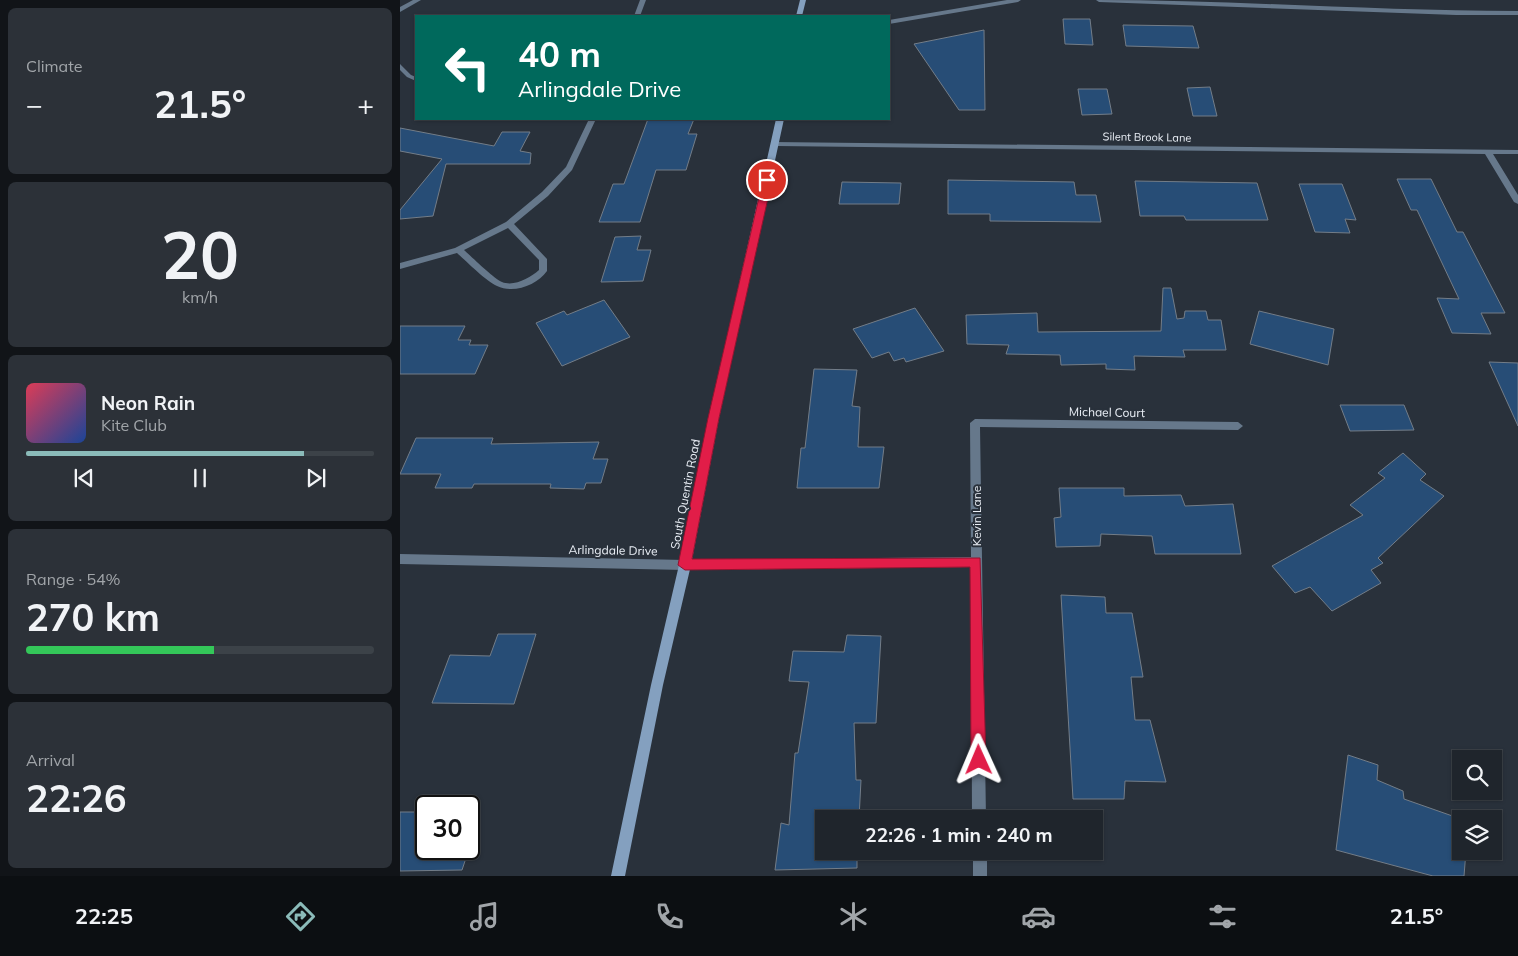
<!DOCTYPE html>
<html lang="en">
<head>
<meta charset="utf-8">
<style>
  :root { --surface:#1f252c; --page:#2c3138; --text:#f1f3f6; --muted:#a1a5a9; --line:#3c4248; --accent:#8bbbb9 }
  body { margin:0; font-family:Mulish,sans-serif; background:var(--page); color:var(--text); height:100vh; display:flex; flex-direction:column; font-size:19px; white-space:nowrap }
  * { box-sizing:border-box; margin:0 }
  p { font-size:16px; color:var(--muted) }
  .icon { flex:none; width:28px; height:28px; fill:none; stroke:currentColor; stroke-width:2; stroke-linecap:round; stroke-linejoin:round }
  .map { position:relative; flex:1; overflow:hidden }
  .sheet { display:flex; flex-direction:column; gap:8px; padding:8px; background:#111418; width:400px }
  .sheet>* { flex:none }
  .banner { position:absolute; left:15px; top:15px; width:475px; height:105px; border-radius:0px; box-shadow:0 1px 4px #0004,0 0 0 1px var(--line); background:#00695c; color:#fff; overflow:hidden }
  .controls { position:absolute; left:1052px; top:750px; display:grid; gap:10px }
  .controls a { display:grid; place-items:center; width:50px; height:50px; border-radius:0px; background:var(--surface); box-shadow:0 1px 4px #0004,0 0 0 1px var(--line); font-size:25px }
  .speed { position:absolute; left:15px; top:795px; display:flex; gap:10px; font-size:25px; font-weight:700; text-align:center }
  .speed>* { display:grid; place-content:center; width:65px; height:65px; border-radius:50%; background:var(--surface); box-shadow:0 1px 4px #0004,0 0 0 1px var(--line); line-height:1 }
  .speed .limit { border:2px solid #111; border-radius:8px; background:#fff; color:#111 }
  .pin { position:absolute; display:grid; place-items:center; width:42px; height:42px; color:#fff; margin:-21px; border:2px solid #fff; border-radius:50%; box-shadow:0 1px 5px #0007 }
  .me { position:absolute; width:55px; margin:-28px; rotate:359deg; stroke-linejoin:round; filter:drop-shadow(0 0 4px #0008) }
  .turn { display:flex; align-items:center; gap:18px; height:105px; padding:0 20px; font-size:22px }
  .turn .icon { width:65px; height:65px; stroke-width:2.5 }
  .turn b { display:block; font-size:35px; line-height:42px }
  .big { font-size:38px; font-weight:700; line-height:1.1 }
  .sheet .tile { flex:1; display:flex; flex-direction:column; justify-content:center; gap:8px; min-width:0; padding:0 18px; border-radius:8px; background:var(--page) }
  .sheet .dial { align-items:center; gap:0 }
  .dial b { font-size:65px; line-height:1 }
  .song { display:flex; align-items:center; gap:15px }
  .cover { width:60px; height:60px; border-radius:8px; background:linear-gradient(135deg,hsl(350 70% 55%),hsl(220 70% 35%)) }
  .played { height:5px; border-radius:2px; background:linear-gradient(90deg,var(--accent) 80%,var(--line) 80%) }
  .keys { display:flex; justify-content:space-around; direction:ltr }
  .heat { display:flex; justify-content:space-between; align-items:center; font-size:28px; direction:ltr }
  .charge { height:8px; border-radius:4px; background:linear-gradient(90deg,#34c759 54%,var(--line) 0) }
  .trip { position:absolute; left:415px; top:810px; width:288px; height:50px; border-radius:0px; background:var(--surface); box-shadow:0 1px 4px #0004,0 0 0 1px var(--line); font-weight:700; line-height:50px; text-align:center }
  .tab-bar { display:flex; height:80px; justify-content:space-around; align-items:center; background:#0c0f12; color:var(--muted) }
  .tab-bar .icon { width:35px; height:35px }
  .tab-bar .on { color:var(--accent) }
  .tab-bar b { font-size:22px; color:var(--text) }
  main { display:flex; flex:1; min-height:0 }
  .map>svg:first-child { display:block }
  .building { fill:#274d76; stroke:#737d88 }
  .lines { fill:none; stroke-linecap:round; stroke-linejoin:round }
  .minor { fill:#66788b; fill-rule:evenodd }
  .secondary { fill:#84a0bf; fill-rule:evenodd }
  .route { fill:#e11d48; stroke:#92132f }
  .labels { text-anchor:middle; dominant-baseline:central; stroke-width:4; stroke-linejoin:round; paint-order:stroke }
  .far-street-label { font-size:11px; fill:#eaeff6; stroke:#29313b }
  .street-label { font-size:12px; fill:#eaeff6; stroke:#29313b }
</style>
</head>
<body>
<main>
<section class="sheet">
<div class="tile"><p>Climate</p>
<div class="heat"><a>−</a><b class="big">21.5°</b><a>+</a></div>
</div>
<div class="tile dial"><b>20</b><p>km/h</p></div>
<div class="tile">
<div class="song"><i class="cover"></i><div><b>Neon Rain</b><p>Kite Club</p></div></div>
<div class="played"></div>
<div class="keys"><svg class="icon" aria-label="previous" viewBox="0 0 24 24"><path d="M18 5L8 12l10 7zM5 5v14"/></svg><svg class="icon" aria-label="pause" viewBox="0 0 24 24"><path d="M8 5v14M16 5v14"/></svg><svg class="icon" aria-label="next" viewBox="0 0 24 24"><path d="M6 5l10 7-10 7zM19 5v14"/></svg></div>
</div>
<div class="tile"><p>Range · 54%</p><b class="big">270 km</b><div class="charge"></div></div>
<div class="tile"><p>Arrival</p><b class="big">22:26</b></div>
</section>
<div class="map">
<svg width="1118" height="876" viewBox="0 0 1118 876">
  <rect width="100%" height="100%" fill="#29313b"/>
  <g class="building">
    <polygon points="663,19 690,19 693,45 665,44"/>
    <polygon points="723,25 793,26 799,48 726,46"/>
    <polygon points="584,30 585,110 559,110 514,44"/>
    <polygon points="810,87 817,116 793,116 787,88"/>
    <polygon points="678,89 707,89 712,114 682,115"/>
    <polygon points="248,119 294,119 288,134 297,134 286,170 256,170 240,222 199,222 213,184 224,184"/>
    <polygon points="0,128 94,146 102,132 130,132 120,151 131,153 130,164 46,164 33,216 0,219 0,210 42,159 0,151"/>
    <polygon points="997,179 1031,179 1057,232 1063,232 1105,313 1081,313 1091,334 1052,333 1037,298 1059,299 1017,210 1011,210"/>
    <polygon points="548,180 674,182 676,195 696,195 701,222 590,221 590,214 548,214"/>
    <polygon points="735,181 857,183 868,220 786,220 784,216 740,216"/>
    <polygon points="442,182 501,183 499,204 439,204"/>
    <polygon points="899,184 942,184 956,220 945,219 950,233 915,232"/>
    <polygon points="241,236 237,250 251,250 243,281 201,282 215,237"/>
    <polygon points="763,288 771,288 777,319 784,318 785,311 806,311 808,320 821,320 826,350 783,350 785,357 734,356 735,370 706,369 706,364 661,365 660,355 606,354 609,345 567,344 566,315 637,313 638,332 761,331"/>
    <polygon points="204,300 230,337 162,366 136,323 164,311 167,315"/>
    <polygon points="515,308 544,351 506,362 504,358 494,361 489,352 472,358 453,329"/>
    <polygon points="859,311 934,329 928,365 850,344"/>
    <polygon points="0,326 65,326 58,340 71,340 69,345 88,345 75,374 0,374"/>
    <polygon points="1089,362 1118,363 1118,426"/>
    <polygon points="414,369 457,370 452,406 460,407 458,447 484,447 479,488 397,488 401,448 405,448"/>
    <polygon points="940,405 1004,405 1014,430 950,431"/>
    <polygon points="16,438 93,438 91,444 199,442 193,459 208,459 201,483 186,483 184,489 150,488 151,484 74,484 72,488 35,488 41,474 0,474"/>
    <polygon points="1003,453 1026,474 1020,480 1044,496 978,558 983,563 971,570 981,583 932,611 910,587 895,593 872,566 963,515 950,505 985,478 978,473"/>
    <polygon points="659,488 724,488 724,496 781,495 785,506 833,504 841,554 755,554 752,536 701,534 700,546 656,547 654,518 661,517"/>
    <polygon points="661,595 705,597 706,613 732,613 743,677 731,677 735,720 750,720 766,782 725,781 724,799 673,799"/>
    <polygon points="98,634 136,634 114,704 32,703 50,655 90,656"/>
    <polygon points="447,635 481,636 476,723 454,723 456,780 461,780 459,819 424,819 424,851 457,851 457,868 375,870 381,823 389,825 395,753 398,753 409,682 389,681 393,651 444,652"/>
    <polygon points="948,755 978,765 977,780 1003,791 1004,799 1061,819 1061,851 1066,851 1064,876 1033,876 936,850"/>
    <polygon points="0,812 26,812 26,849 69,849 62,870 0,871"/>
  </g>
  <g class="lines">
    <g class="minor">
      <polygon points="13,0 21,0 0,12 0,7"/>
      <polygon points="240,0 246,0 240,16 234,16"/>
      <polygon points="607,0 621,0 618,2 489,24 489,20"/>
      <path d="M 696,0 C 837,0 977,11 1118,11 L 1118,15 L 1056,15 L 699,2 Z"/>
      <polygon points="0,64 11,75 16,77 16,81 7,77 0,70"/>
      <path d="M 189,119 L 196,119 L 172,170 L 148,196 L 114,224 L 147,259 L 147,271 C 137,285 114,294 97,286 C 87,282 66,261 57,253 L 0,269 L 0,263 L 55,248 L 106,222 L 142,192 L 166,167 ZM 108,228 L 139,260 L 139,270 C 130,278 114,287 102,282 C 93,278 72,257 64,250 Z"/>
      <polygon points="373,142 1118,150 1118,154 1093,154 1118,195 1118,204 1114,202 1085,154 376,146 372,144"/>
      <polygon points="575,419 838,422 843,426 838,430 580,427 586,819 572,819 571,567 285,570 0,564 0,554 285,560 571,557 570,423"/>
      <rect x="573" y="851" width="14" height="25"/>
    </g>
    <g class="secondary">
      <polygon points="400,0 406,0 402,16 396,16"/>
      <polygon points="376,119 384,119 319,418 291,565 263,685 225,876 211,876 251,685 279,565 309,418"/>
    </g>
  </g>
  <polygon class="route" points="367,177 372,180 319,418 292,559 580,558 586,760 584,765 579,767 573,765 571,760 570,567 285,570 278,565 308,418 363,180"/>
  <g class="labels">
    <g class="far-street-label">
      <text transform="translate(747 137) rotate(1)">Silent Brook Lane</text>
    </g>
    <g class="street-label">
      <text transform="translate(707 412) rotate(1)">Michael Court</text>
      <text transform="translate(285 494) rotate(-79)">South Quentin Road</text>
      <text transform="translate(576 516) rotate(-90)">Kevin Lane</text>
      <text transform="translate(213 550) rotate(1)">Arlingdale Drive</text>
    </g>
  </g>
</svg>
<div class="controls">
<a><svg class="icon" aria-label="search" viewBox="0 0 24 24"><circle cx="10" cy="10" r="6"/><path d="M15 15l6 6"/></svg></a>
<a><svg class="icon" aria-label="layers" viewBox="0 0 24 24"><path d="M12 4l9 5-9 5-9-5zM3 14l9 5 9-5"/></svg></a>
</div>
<div class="speed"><div class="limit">30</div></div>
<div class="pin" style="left:367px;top:180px;background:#d93025"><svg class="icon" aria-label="arrive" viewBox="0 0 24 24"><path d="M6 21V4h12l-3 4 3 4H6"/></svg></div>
<svg class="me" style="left:579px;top:760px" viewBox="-20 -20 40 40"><path d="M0-17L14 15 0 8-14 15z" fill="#e11d48" stroke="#fff" stroke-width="4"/></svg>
<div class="trip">22:26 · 1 min · 240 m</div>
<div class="banner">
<div class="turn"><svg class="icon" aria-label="left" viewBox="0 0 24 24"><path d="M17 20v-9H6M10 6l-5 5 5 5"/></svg><div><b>40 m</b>Arlingdale Drive</div></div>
</div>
</div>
</main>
<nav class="tab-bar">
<b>22:25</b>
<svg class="icon on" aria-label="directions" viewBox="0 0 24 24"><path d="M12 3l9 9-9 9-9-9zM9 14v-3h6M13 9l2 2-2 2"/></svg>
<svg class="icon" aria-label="music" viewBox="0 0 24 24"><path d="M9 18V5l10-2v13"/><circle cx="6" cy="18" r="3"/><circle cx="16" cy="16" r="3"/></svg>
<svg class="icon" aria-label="phone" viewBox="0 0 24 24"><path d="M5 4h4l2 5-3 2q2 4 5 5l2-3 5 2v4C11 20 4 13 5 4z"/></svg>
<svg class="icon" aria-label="climate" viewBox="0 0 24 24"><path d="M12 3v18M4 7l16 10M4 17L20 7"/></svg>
<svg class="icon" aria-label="car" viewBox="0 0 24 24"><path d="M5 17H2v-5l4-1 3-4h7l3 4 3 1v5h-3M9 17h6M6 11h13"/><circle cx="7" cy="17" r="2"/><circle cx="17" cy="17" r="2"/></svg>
<svg class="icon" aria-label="filters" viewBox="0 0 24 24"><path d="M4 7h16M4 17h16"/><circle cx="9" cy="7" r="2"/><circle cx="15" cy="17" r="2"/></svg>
<b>21.5°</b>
</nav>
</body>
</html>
